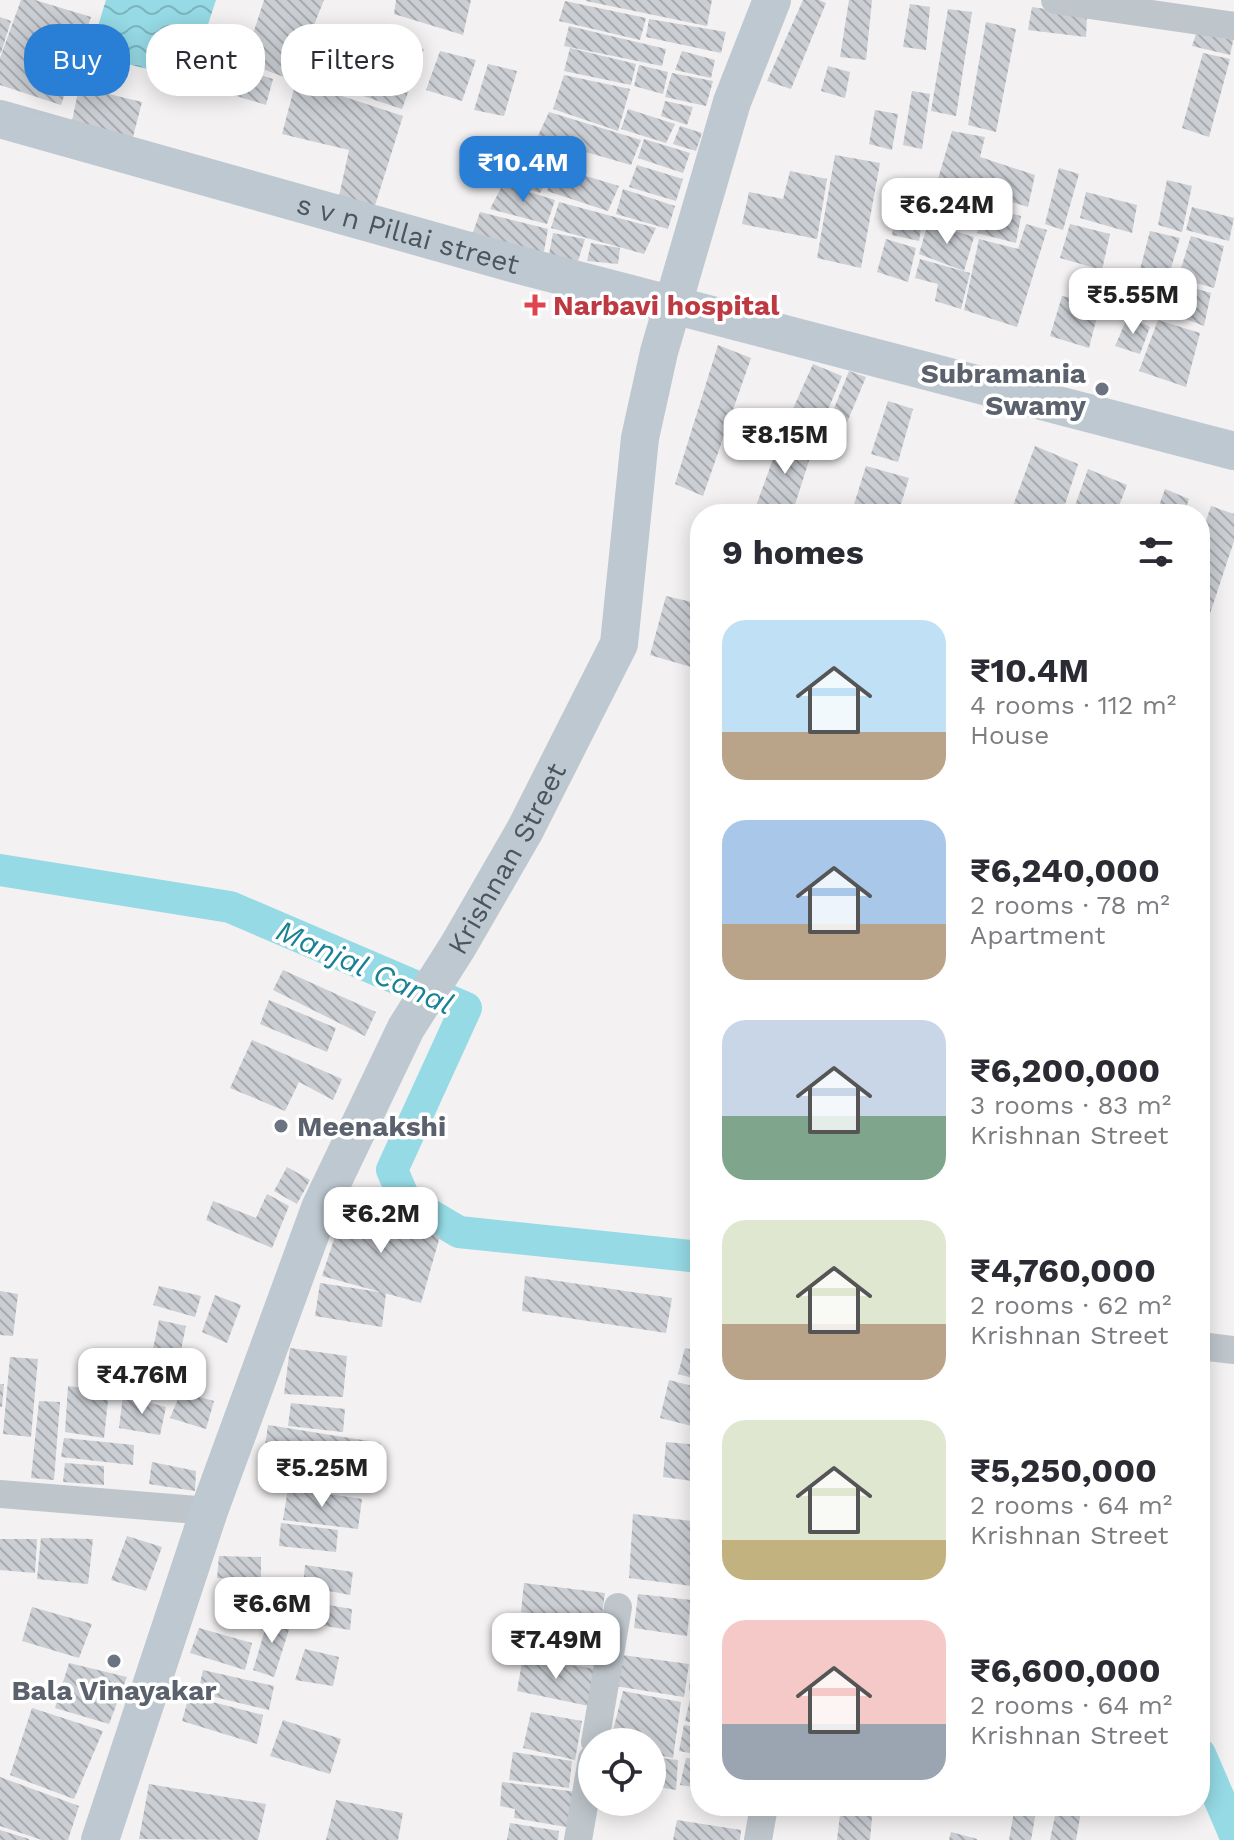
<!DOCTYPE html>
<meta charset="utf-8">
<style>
:root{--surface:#fff;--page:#f2f2f3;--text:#2b2b33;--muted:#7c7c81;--accent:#297fd5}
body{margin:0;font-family:"Work Sans",sans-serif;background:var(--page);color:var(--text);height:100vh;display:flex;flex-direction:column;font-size:30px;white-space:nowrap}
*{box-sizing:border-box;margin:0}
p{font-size:26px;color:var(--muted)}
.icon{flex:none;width:44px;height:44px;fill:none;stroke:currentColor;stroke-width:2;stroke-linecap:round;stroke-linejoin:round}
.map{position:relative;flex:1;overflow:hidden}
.panel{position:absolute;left:690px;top:504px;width:520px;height:1312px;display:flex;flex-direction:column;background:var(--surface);border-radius:32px;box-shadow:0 4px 20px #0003}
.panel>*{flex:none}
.hud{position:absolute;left:24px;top:24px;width:546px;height:72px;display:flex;gap:16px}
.tools{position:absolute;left:578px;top:1728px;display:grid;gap:16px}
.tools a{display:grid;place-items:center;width:88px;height:88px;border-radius:50%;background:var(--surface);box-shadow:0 4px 20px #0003;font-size:40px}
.price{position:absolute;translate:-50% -68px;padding:0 18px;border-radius:16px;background:#fff;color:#222;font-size:26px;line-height:52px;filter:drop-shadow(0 2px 4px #0008)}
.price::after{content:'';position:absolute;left:50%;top:48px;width:24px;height:18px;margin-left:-12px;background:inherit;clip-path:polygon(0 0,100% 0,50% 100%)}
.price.current{background:var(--accent);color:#fff}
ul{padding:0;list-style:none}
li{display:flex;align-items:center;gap:24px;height:200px;padding:0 32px}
li span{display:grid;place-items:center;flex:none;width:224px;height:160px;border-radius:24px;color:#555}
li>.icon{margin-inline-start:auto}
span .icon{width:96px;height:96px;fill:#fffc;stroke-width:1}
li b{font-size:34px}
h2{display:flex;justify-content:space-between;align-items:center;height:96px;padding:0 32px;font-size:34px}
.tag{padding:0 28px;border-radius:32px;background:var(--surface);box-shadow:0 4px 20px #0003;font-size:28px;line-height:72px}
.tag.current{background:var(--accent);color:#fff}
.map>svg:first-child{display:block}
</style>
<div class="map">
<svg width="1234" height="1840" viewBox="0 0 1234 1840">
<defs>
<pattern id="water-waves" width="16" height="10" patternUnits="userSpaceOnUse" patternTransform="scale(2)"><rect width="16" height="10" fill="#95dae5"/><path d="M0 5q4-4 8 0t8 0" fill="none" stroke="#7cb4bd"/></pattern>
<pattern id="building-back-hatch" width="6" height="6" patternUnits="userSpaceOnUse" patternTransform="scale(2)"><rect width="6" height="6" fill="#cbced3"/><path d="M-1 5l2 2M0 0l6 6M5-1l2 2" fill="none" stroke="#a7aaae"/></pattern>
</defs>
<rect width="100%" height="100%" fill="#f3f1f1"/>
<path fill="url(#water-waves)" d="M106 0H216L190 79 89 55Z"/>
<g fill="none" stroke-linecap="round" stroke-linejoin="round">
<path stroke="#95dae5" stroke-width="32" d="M0 870 230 907 466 1008 392 1170 405 1200 459 1232 700 1257
M1200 1754 1234 1833"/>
</g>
<path fill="url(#building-back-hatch)" d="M21 0H35L91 17 61 105 0 85V58Z
M264 0H324L292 80 244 62Z
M396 0H471L463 35 394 14Z
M586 0H712L707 26 586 1Z
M803 0H819L826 3 791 89 767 81Z
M849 0H872L866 60 840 57Z
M565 1 646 18 640 40 559 21Z
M910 4 930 7 926 50 903 47Z
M1032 7 1087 15 1086 37 1028 30Z
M948 9 972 12 956 116 931 111Z
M0 17 11 21 1 53H0Z
M649 19 726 32 721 53 646 37Z
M986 22 1016 29 996 132 968 125Z
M569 26 666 49 662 66 564 46Z
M355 28 424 49 402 109 336 87Z
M1198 28 1234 37 1230 55 1192 46Z
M570 48 636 64 631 85 564 71Z
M440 51 476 60 462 101 426 90Z
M682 51 715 60 711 78 675 70Z
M1203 53 1230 59 1209 137 1182 128Z
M213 60 273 79 266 105 204 86Z
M488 64 517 71 504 116 474 110Z
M639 65 668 72 663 94 634 86Z
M828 66 850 72 845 98 821 91Z
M672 73 713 81 706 106 665 97Z
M564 75 630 89 618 131 553 109Z
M296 81 403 116 373 212 338 201 349 150 282 134Z
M79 87 142 102 132 141 71 126Z
M912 91 930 94 922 149 903 145Z
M665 101 693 107 687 125 661 116Z
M628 109 675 124 666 143 621 129Z
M875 110 898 114 892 150 869 144Z
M549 112 641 140 631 165 537 138Z
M680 126 702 133 696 151 673 144Z
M952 131 985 137 980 157 1035 175 1028 207 938 179Z
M644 139 690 153 683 173 638 158Z
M531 140 565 149 540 193 510 182Z
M835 155 880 163 861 268 817 258Z
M637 165 683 179 676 201 629 187Z
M556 167 619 186 608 211 547 191Z
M1059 168 1079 174 1063 230 1045 224Z
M790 171 827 179 817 239 742 224 749 192 783 199Z
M1167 180 1192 186 1182 232 1158 225Z
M503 184 555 200 547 224 490 209Z
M623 189 675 206 668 229 616 214Z
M1086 192 1137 205 1132 233 1080 218Z
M559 202 656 228 644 254 551 228Z
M897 204 924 208 919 241 892 235Z
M986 207 1021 216 1016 243 977 233Z
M1192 207 1234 218 1229 241 1186 230Z
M480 212 548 229 543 257 471 238Z
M928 223 974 237 964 271 919 254Z
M1026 224 1047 230 1017 327 964 310 979 239 1018 249Z
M1070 224 1110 234 1102 270 1060 258Z
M1150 231 1180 238 1156 318 1130 308Z
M553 233 585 239 578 261 549 254Z
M1191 236 1224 246 1214 288 1178 278Z
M886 239 916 248 908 282 877 272Z
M591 243 620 248 618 264 587 261Z
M920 259 970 273 961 309 935 301 938 284 915 278Z
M1169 281 1211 293 1204 326 1162 310Z
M1062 296 1100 305 1089 348 1050 336Z
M1128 316 1150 327 1140 354 1115 346Z
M1158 320 1200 333 1186 387 1139 371Z
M718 345 751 358 703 496 675 484Z
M813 364 842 376 818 434 787 422Z
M849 371 866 377 838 444 823 436Z
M888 401 913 409 898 462 871 454Z
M782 434 814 445 792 514H774L756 506Z
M1035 446 1078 464 1062 514H1010Z
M866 466 909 478 898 514H851Z
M1088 469 1127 485 1116 514H1072Z
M1165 489 1189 499 1184 514H1156Z
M1211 506 1234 514V541L1201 641 1200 538Z
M666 596 700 604V632L691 667 650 655Z
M283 970 376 1012 365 1036 273 990Z
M269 1000 336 1028 327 1052 260 1024Z
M252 1040 342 1079 333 1100 299 1082 285 1111 230 1088Z
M287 1167 310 1180 297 1204 274 1191Z
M267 1194 289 1206 272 1248 206 1220 213 1201 256 1218Z
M345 1206 440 1236 421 1303 322 1276Z
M525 1276 672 1298 666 1333 522 1311Z
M320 1283 386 1293 382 1327 315 1316Z
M159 1286 201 1296 195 1317 153 1305Z
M0 1291 18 1294 13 1336 0 1335Z
M215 1295 241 1305 227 1343 202 1332Z
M159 1320 186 1326 175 1379 148 1373Z
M290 1348 347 1356 343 1397 284 1394Z
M685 1348 700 1352V1380L678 1374Z
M10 1357 38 1359 31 1437 3 1434Z
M669 1380 700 1388V1428L660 1418Z
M0 1384H4L2 1407H0Z
M68 1386 109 1391 104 1438 65 1432Z
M181 1392 214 1401 206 1429 170 1418Z
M123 1396 166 1407 160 1435 119 1428Z
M39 1401 60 1402 54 1480 31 1478Z
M291 1403 345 1409 343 1432 288 1426Z
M268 1425 381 1443 378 1472 264 1453Z
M64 1438 134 1445 133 1465 61 1457Z
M666 1442 700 1445V1482L663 1477Z
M152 1462 196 1471 195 1491 149 1484Z
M65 1463 104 1466V1485L63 1482Z
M288 1488 362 1499 358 1529 283 1520Z
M633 1514 700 1522V1587L629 1578Z
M281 1523 338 1530 336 1552 279 1546Z
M127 1536 162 1547 146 1591 111 1580Z
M41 1538 93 1539 88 1584 37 1579Z
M0 1539H37L35 1573 0 1570Z
M219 1556 261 1557V1579L217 1578Z
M305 1565 353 1572 350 1595 303 1586Z
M524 1583 605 1593 601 1623 521 1612Z
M217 1587 257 1590V1612L215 1610Z
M638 1594 691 1600 687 1636 634 1628Z
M310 1602 352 1609 350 1630 307 1623Z
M32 1607 92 1624 79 1658 22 1641Z
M270 1613 292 1620 274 1677 253 1670Z
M199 1628 252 1643 245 1670 190 1653Z
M305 1649 339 1657 333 1686 295 1680Z
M622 1655 689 1664 684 1697 615 1686Z
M523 1657 595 1669 589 1706 517 1691Z
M692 1659 700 1660V1692L689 1690Z
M69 1663 127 1677 109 1724 55 1708Z
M203 1670 274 1686 269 1710 198 1693Z
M623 1691 681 1702 673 1758 652 1754V1742H610Z
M691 1695 700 1696V1724L685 1721Z
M189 1696 263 1715 257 1744 182 1721Z
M32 1708 103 1731 74 1799 10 1775Z
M531 1712 582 1721 575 1760 523 1748Z
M283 1720 341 1739 330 1774 270 1756Z
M684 1725 700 1728V1755L679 1751Z
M513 1752 572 1761 569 1788 509 1780Z
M652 1757 678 1760 676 1790 652 1786Z
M686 1758 700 1760V1788L680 1785Z
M0 1777 79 1806 68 1840H42L0 1826Z
M502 1782 576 1792 572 1828 514 1818 515 1809 500 1806Z
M149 1784 266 1804 258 1840 139 1839Z
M336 1800 403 1813 398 1840H326Z
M841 1806H873L870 1840H837Z
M982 1806H1011L1009 1813 982 1808Z
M1015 1806H1037L1031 1840H1009Z
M1057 1806H1082L1076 1840H1050Z
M677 1820 741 1830 740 1840H673Z
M510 1823 559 1831 558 1840H507Z
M0 1830 29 1839V1840H0Z
M951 1832 977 1839V1840H949Z"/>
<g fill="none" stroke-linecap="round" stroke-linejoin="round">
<path stroke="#bec6cc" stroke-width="28" d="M1055 0 1234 26
M1200 1346 1234 1350
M0 1494 209 1511
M595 1742 618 1607
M578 1840 592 1759
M758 1840 764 1806"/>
<g stroke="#bec8d0" stroke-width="38">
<path id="s1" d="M0 119 508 262 1234 451"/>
<path id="s2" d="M100 1840 209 1511 320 1208 406 1028 458 946 525 830 619 644 640 438 659 352 732 102 772 0"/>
</g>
</g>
<path fill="#e0444e" stroke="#fff" stroke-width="3" d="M531 293h8v8h8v8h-8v8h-8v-8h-8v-8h8z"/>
<g fill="#6b7280" stroke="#fff" stroke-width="3">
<circle cx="1102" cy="389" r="8"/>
<circle cx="281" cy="1126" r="8"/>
<circle cx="114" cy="1661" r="8"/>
</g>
<g text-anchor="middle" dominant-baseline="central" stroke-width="7" stroke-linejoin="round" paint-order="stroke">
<g font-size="28" fill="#4a555d" stroke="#fff">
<text stroke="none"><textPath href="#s1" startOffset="424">s v n Pillai street</textPath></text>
<text stroke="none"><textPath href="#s2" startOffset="1066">Krishnan Street</textPath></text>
</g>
<g font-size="28" font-weight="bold" fill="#be3a42" stroke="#fff" text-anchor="start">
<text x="553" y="305">Narbavi hospital</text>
</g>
<g font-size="28" font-weight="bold" fill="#5b616d" stroke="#fff" text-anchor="end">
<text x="1086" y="373">Subramania<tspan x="1086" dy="32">Swamy</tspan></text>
<text x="297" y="1126" text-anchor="start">Meenakshi</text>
<text x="114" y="1690" text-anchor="middle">Bala Vinayakar</text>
</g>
<g font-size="30" font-style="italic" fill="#188193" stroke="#fff">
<text transform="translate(365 967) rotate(24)">Manjal Canal</text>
</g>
</g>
</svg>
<div class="tools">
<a><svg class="icon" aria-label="locate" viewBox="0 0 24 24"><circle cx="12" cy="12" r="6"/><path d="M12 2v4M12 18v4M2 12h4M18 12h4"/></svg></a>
</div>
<b class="price current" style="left:523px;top:204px">₹10.4M</b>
<b class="price" style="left:947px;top:246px">₹6.24M</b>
<b class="price" style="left:1133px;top:336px">₹5.55M</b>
<b class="price" style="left:785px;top:476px">₹8.15M</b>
<b class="price" style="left:381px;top:1255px">₹6.2M</b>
<b class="price" style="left:142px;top:1416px">₹4.76M</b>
<b class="price" style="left:322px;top:1509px">₹5.25M</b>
<b class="price" style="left:272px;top:1645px">₹6.6M</b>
<b class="price" style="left:556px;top:1681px">₹7.49M</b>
<div class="hud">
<a class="tag current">Buy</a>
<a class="tag">Rent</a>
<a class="tag">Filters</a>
</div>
<section class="panel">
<h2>9 homes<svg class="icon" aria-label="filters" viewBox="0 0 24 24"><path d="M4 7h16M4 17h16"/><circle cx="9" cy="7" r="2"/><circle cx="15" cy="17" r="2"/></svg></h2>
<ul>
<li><span style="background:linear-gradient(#bfe0f5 70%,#b9a48a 0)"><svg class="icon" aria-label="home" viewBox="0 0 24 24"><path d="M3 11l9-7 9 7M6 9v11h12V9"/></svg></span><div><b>₹10.4M</b><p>4 rooms · 112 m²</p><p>House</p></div></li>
<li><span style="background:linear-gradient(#a9c7e8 65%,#b9a48a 0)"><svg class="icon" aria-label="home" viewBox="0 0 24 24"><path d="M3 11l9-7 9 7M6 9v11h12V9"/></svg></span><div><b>₹6,240,000</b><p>2 rooms · 78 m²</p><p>Apartment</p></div></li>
<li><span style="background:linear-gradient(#c9d6e8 60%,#7fa58c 0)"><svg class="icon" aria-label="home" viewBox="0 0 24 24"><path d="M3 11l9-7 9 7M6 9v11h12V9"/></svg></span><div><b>₹6,200,000</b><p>3 rooms · 83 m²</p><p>Krishnan Street</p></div></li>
<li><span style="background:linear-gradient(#dfe7d0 65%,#b9a48a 0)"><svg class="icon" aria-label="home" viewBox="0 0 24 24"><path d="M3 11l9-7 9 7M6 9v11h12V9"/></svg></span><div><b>₹4,760,000</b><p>2 rooms · 62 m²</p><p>Krishnan Street</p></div></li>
<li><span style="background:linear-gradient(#dfe7d0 75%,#c2b280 0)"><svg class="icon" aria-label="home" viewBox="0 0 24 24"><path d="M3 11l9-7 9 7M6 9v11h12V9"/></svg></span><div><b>₹5,250,000</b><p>2 rooms · 64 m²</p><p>Krishnan Street</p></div></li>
<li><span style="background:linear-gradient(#f6c9c9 65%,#9aa5b1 0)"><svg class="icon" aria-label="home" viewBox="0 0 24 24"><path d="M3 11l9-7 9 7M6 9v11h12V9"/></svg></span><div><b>₹6,600,000</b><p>2 rooms · 64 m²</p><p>Krishnan Street</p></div></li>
</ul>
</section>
</div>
